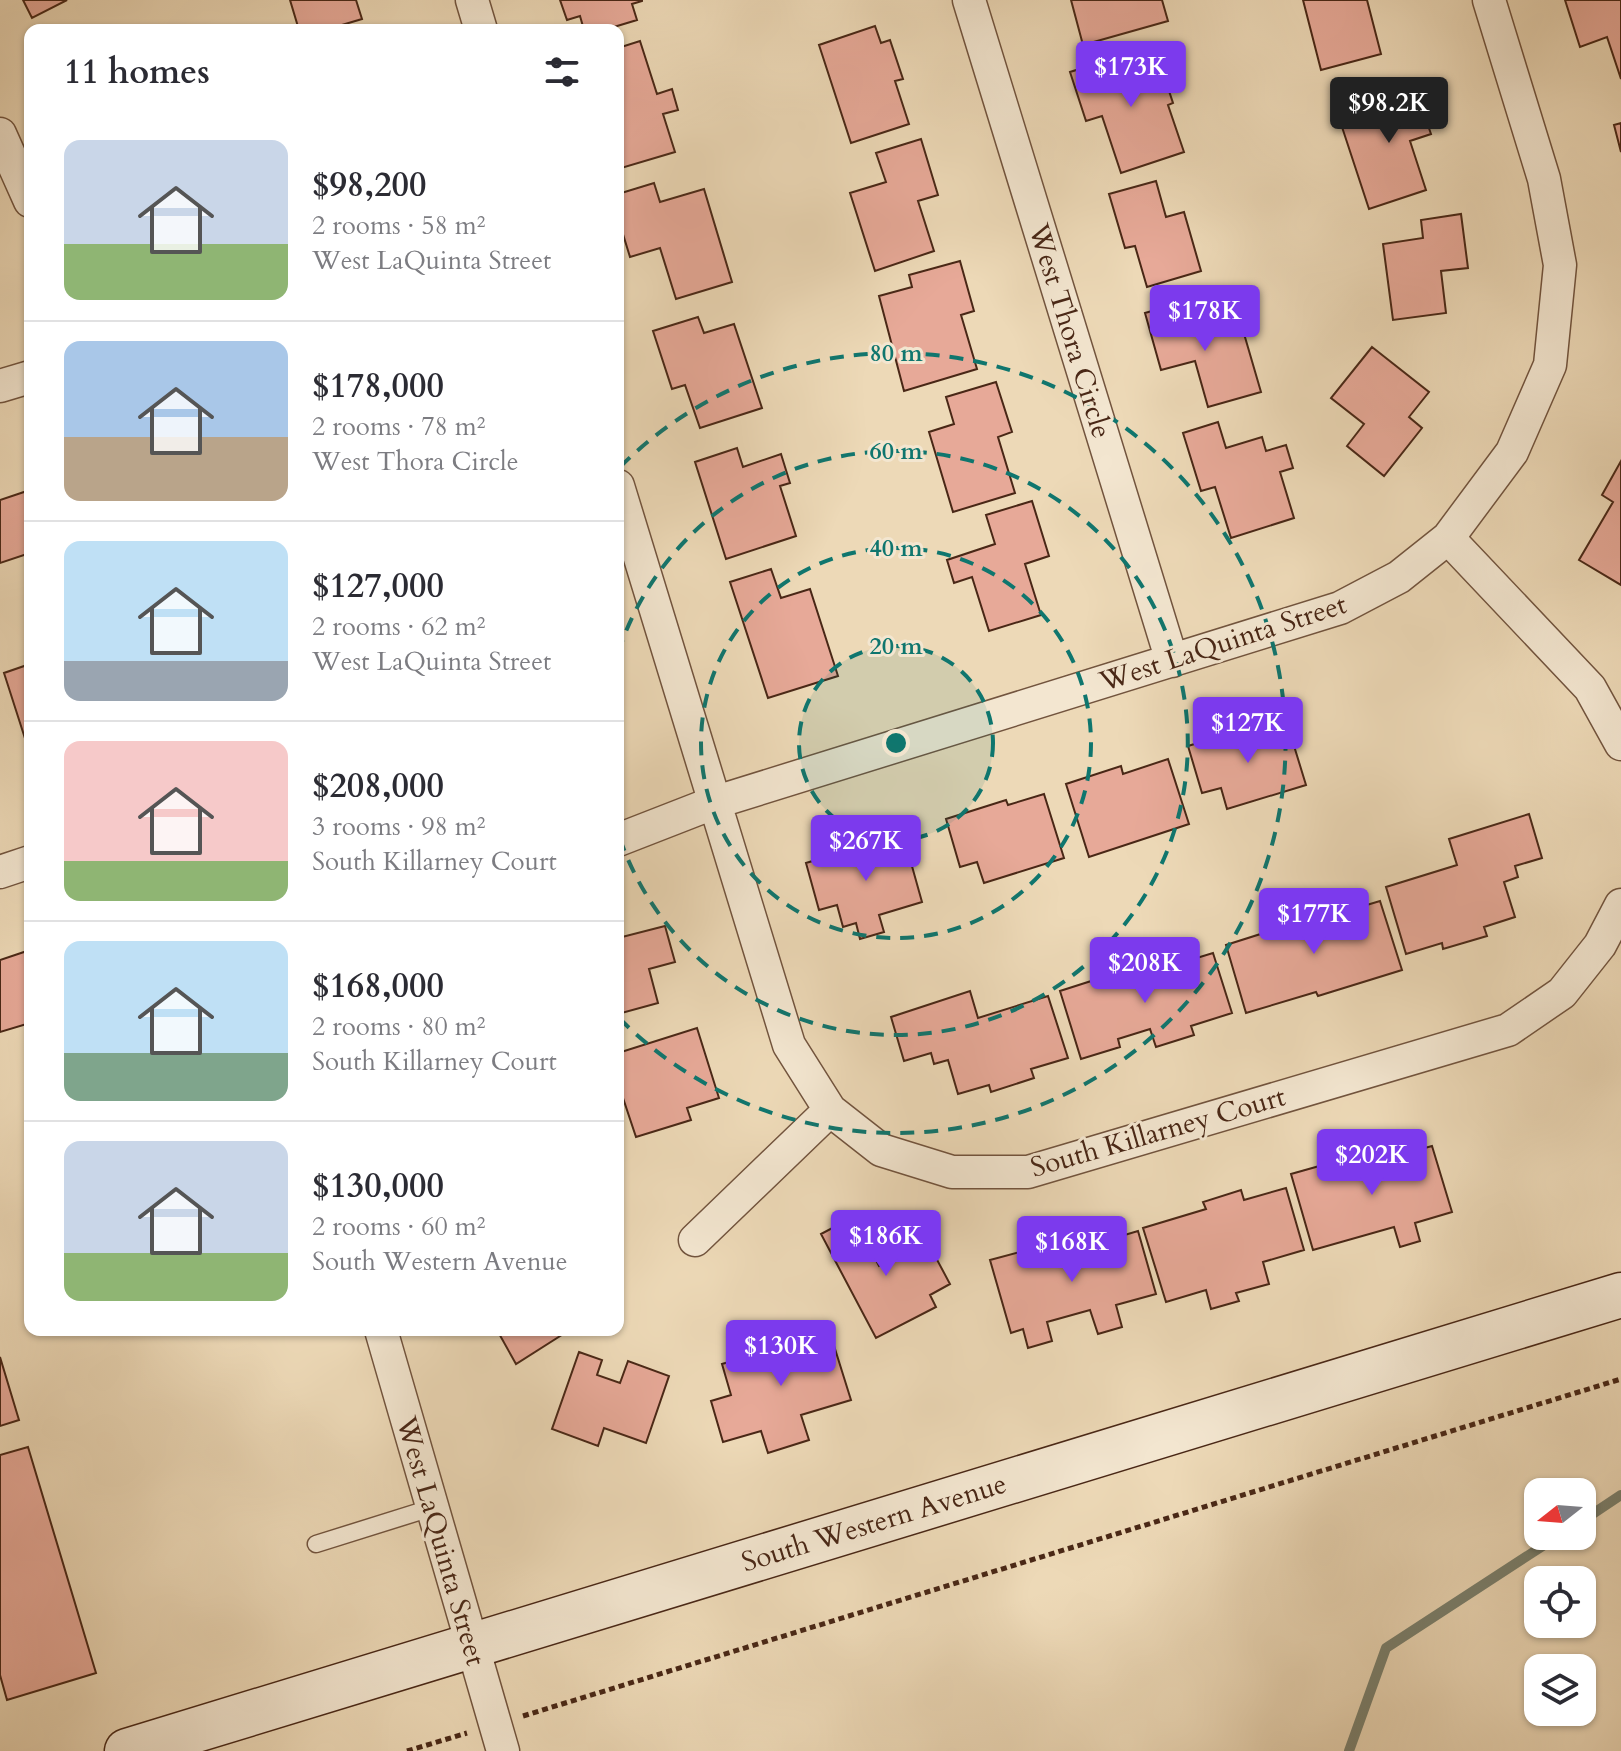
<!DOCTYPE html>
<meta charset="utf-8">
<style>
:root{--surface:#fff;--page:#f2f2f3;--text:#2b2b33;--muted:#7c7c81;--line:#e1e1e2;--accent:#7c3aed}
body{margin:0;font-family:Cardo,serif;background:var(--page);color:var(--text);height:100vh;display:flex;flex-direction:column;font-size:30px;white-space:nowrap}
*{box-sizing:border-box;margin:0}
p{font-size:26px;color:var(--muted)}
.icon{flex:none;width:44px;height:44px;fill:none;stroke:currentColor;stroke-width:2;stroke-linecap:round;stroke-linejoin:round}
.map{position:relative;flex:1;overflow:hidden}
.panel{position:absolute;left:24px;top:24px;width:600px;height:1312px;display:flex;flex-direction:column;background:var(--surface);border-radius:16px;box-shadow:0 2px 6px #0004}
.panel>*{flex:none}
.needle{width:52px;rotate:253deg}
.fabs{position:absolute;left:1524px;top:1478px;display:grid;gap:16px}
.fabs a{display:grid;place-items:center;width:72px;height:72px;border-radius:16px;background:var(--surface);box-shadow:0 2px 6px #0004;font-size:40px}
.price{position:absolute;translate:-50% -68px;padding:0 18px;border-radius:8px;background:var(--accent);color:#fff;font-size:26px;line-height:52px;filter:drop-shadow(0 2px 4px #0008)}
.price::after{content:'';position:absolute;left:50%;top:48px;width:24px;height:18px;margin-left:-12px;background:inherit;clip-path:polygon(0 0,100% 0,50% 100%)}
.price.active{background:#222;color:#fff}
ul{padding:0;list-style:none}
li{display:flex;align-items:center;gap:24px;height:200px;padding:0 40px}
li+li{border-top:2px solid var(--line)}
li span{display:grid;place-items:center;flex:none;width:224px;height:160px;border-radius:16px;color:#555}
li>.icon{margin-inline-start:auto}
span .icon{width:96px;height:96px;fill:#fffc;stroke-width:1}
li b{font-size:34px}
h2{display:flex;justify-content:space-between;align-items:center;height:96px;padding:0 40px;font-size:34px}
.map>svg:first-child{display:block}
</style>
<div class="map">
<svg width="1621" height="1751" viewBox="0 0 1621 1751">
<rect width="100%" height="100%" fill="#edd9b7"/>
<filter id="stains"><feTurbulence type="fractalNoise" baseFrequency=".0025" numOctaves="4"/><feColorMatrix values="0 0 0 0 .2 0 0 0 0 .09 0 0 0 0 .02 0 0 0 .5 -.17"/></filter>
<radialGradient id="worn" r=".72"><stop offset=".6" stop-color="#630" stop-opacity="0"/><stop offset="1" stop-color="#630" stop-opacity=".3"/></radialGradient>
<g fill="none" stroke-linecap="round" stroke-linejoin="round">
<path stroke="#7a806e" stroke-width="10" d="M1582 1521 1621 1495
M1349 1751 1386 1648 1558 1536"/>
</g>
<path fill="#e7a998" stroke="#492716" stroke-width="2" d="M23 0H67L32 18Z
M290 0H356L362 19 325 30H299Z
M560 0H642V1L632 4 637 20 604 30H584L580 16 567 20Z
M1071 0H1162L1168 21 1083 45Z
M1303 0H1367L1381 54 1321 70Z
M1565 0H1621V79L1607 37 1580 47Z
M875 26 881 43 890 40 903 79 895 81 909 124 851 143 819 45Z
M640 41 657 94 672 89 678 110 663 114 675 152 618 169V48Z
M1124 55 1128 65 1157 55 1173 103 1168 105 1184 152 1121 173 1102 116 1086 121 1070 72Z
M1412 79 1431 134 1410 141 1426 190 1369 209 1341 124 1377 112 1371 93Z
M1621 123V152L1614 125Z
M921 139 938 195 918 201 934 251 875 271 850 193 886 182 876 153Z
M1156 181 1166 217 1184 212 1201 271 1147 287 1135 246 1125 248 1109 194Z
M654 183 660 202 704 189 732 282 676 299 660 248 630 257 618 218V194Z
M1461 214 1468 268 1441 271 1446 313 1393 320 1383 244 1423 238 1421 220Z
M960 261 974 311 961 315 977 369 904 391 879 296 912 287 909 275Z
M1187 301 1197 332 1240 320 1261 392 1208 407 1195 361 1161 370 1145 313Z
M698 317 704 333 734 324 762 408 700 428 685 385 672 389 653 331Z
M1372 347 1429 392 1409 417 1422 428 1384 476 1347 446 1364 424 1331 398Z
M996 382 1012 432 998 437 1015 493 953 512 929 432 954 424 946 397Z
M1218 422 1226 448 1262 437 1266 451 1286 445 1293 468 1280 472 1294 518 1231 538 1215 487 1201 491 1183 433Z
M737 448 743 467 781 454 790 483 780 486 796 536 726 559 695 462Z
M1621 461V585L1579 560 1613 502 1602 495Z
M30 490V553L0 563V500Z
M1032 501 1049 556 1025 564 1041 615 989 631 972 577 954 583 947 560 995 544 986 515Z
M771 569 781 598 810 589 838 676 768 698 730 582Z
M30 664V754L4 673Z
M1287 723 1306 785 1227 809 1221 788 1202 793 1188 746 1244 729 1246 735Z
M1168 759 1189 824 1089 857 1066 784 1121 766 1123 774Z
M1044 794 1064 858 984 883 977 862 960 867 946 819 1006 800 1008 805Z
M1529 814 1542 858 1515 866 1518 877 1504 882 1515 917 1484 927 1487 936 1443 949 1442 943 1406 954 1386 887 1457 865 1449 839Z
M903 834 922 902 879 915 884 932 860 939 856 923 843 927 837 905 819 910 806 863Z
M1335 898 1340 913 1380 901 1402 970 1318 996 1316 992 1246 1013 1226 945 1314 917 1310 906Z
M665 926 675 962 649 969 658 1003 618 1014V938Z
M30 950V1023L0 1032V960Z
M1213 953 1232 1013 1191 1026 1194 1035 1156 1047 1150 1029 1118 1039 1120 1047 1081 1059 1060 991 1138 966 1141 975Z
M970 991 978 1018 1048 996 1068 1058 1031 1069 1034 1078 991 1092 989 1085 958 1094 948 1060 934 1064 931 1053 904 1061 891 1017Z
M697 1028 719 1098 687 1108 691 1120 636 1137 618 1083V1053Z
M1432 1146 1452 1212 1415 1223 1420 1241 1400 1247 1394 1227 1313 1250 1291 1174 1330 1163 1332 1170 1353 1164 1351 1157 1389 1147 1392 1157Z
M1286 1188 1304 1250 1263 1262 1269 1284 1236 1293 1239 1301 1211 1309 1206 1290 1166 1302 1143 1228 1206 1209 1203 1202 1241 1190 1244 1200Z
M853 1217 879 1266 927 1241 950 1284 930 1295 936 1307 876 1338 821 1234Z
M1138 1231 1156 1294 1116 1305 1122 1327 1098 1334 1090 1310 1047 1322 1052 1341 1028 1348 1023 1329 1011 1333 990 1260 1027 1250 1029 1256 1100 1236 1101 1242Z
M809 1324 813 1338 830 1333 851 1400 801 1415 809 1440 768 1453 761 1431 723 1442 711 1401 731 1395 722 1364 760 1353 756 1340Z
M497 1330H568V1331L516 1364Z
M579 1352 602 1360 597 1375 620 1383 628 1361 669 1376 646 1443 604 1428 598 1446 552 1429Z
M0 1357 19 1420 0 1426Z
M28 1447 96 1673 7 1700 0 1675V1455Z"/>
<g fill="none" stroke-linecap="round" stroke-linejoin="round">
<g stroke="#72543e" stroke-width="19">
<path id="lane" d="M316 1544 431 1508"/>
</g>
<g stroke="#72543e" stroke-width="35">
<path id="street" d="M472 0 481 30
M969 0 1172 661
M0 134 30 201
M0 386 30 377
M618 486 789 1045 830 1110 881 1150 952 1172H1028L1508 1030 1562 993 1600 945 1621 905
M1448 538 1590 688 1621 744
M618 840 713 803 1340 608 1399 577 1448 538 1512 452 1550 365 1560 265 1544 179 1489 0
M0 872 30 862
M695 1240 830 1110
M381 1330 503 1751"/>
</g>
<g stroke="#492716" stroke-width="47">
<path id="secondary" d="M127 1751 1621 1295"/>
</g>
<path stroke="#492716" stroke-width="5" stroke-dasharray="6 4" stroke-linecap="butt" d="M523 1716 1621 1379
M407 1751 467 1733"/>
<use href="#lane" stroke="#f3e6d0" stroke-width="16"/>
<use href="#street" stroke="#f3e6d0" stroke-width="32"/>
<use href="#secondary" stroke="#f3e6d0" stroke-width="44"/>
</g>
<circle cx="896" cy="743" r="97" fill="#0f766e" fill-opacity=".12"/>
<g fill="none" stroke="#0f766e" stroke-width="4" stroke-dasharray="14 10">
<circle cx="896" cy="743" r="97"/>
<circle cx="896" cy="743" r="195"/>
<path d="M618 653A292 292 0 1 1 618 833"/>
<path d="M620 467A390 390 0 1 1 620 1019"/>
</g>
<g text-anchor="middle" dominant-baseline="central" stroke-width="6" stroke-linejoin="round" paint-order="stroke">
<g font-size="28" fill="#492716" stroke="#f3e6d0">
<text transform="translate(1070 331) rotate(73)">West Thora Circle</text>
<text transform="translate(1223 643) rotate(-18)">West LaQuinta Street</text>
<text transform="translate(1158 1132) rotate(-16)">South Killarney Court</text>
<text transform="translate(874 1523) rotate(-17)">South Western Avenue</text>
<text transform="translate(441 1541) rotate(74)">West LaQuinta Street</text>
</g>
</g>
<circle cx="896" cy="743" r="12" fill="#0f766e" stroke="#f3e6d0" stroke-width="4"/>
<g font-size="24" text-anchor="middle" font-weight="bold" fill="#0f766e" stroke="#f3e6d0" stroke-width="6" stroke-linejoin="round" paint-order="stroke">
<text x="896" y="361">80 m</text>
<text x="896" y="459">60 m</text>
<text x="896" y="556">40 m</text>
<text x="896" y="654">20 m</text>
</g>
<rect width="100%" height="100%" filter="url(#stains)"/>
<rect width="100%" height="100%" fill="url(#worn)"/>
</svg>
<div class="fabs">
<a><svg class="needle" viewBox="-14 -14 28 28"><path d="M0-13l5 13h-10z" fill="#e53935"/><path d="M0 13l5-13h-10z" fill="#7c7c81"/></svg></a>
<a><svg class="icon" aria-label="locate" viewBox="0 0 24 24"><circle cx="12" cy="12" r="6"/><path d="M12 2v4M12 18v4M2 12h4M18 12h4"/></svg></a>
<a><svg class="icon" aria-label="layers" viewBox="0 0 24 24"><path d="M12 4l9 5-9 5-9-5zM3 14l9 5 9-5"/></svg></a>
</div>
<b class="price" style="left:1131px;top:109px">$173K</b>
<b class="price active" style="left:1389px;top:145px">$98.2K</b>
<b class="price" style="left:1205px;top:353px">$178K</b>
<b class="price" style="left:1248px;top:765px">$127K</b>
<b class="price" style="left:866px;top:883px">$267K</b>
<b class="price" style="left:1314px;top:956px">$177K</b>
<b class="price" style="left:1145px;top:1005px">$208K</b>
<b class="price" style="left:1372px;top:1197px">$202K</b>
<b class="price" style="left:886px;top:1278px">$186K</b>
<b class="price" style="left:1072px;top:1284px">$168K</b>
<b class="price" style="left:781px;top:1388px">$130K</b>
<section class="panel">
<h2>11 homes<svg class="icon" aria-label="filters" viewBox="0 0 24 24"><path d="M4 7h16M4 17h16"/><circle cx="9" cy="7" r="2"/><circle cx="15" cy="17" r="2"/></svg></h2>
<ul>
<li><span style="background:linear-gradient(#c9d6e8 65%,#8fb573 0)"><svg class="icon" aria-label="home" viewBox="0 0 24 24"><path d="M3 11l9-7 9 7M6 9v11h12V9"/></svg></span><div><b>$98,200</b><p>2 rooms · 58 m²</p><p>West LaQuinta Street</p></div></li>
<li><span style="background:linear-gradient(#a9c7e8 60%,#b9a48a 0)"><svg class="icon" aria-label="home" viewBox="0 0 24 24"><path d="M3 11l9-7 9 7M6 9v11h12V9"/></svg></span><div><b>$178,000</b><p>2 rooms · 78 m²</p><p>West Thora Circle</p></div></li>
<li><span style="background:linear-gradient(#bfe0f5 75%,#9aa5b1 0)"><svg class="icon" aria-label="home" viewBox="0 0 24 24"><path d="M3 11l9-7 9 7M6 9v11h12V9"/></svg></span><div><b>$127,000</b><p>2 rooms · 62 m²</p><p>West LaQuinta Street</p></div></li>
<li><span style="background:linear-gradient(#f6c9c9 75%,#8fb573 0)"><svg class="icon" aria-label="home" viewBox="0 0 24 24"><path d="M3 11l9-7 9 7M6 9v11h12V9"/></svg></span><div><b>$208,000</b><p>3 rooms · 98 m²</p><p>South Killarney Court</p></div></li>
<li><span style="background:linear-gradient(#bfe0f5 70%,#7fa58c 0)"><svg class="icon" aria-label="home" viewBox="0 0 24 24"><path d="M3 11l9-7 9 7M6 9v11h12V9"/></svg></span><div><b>$168,000</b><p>2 rooms · 80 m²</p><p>South Killarney Court</p></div></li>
<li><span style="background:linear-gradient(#c9d6e8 70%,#8fb573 0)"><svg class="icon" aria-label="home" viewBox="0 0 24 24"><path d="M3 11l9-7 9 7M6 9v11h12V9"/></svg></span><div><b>$130,000</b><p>2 rooms · 60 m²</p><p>South Western Avenue</p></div></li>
</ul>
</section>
</div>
